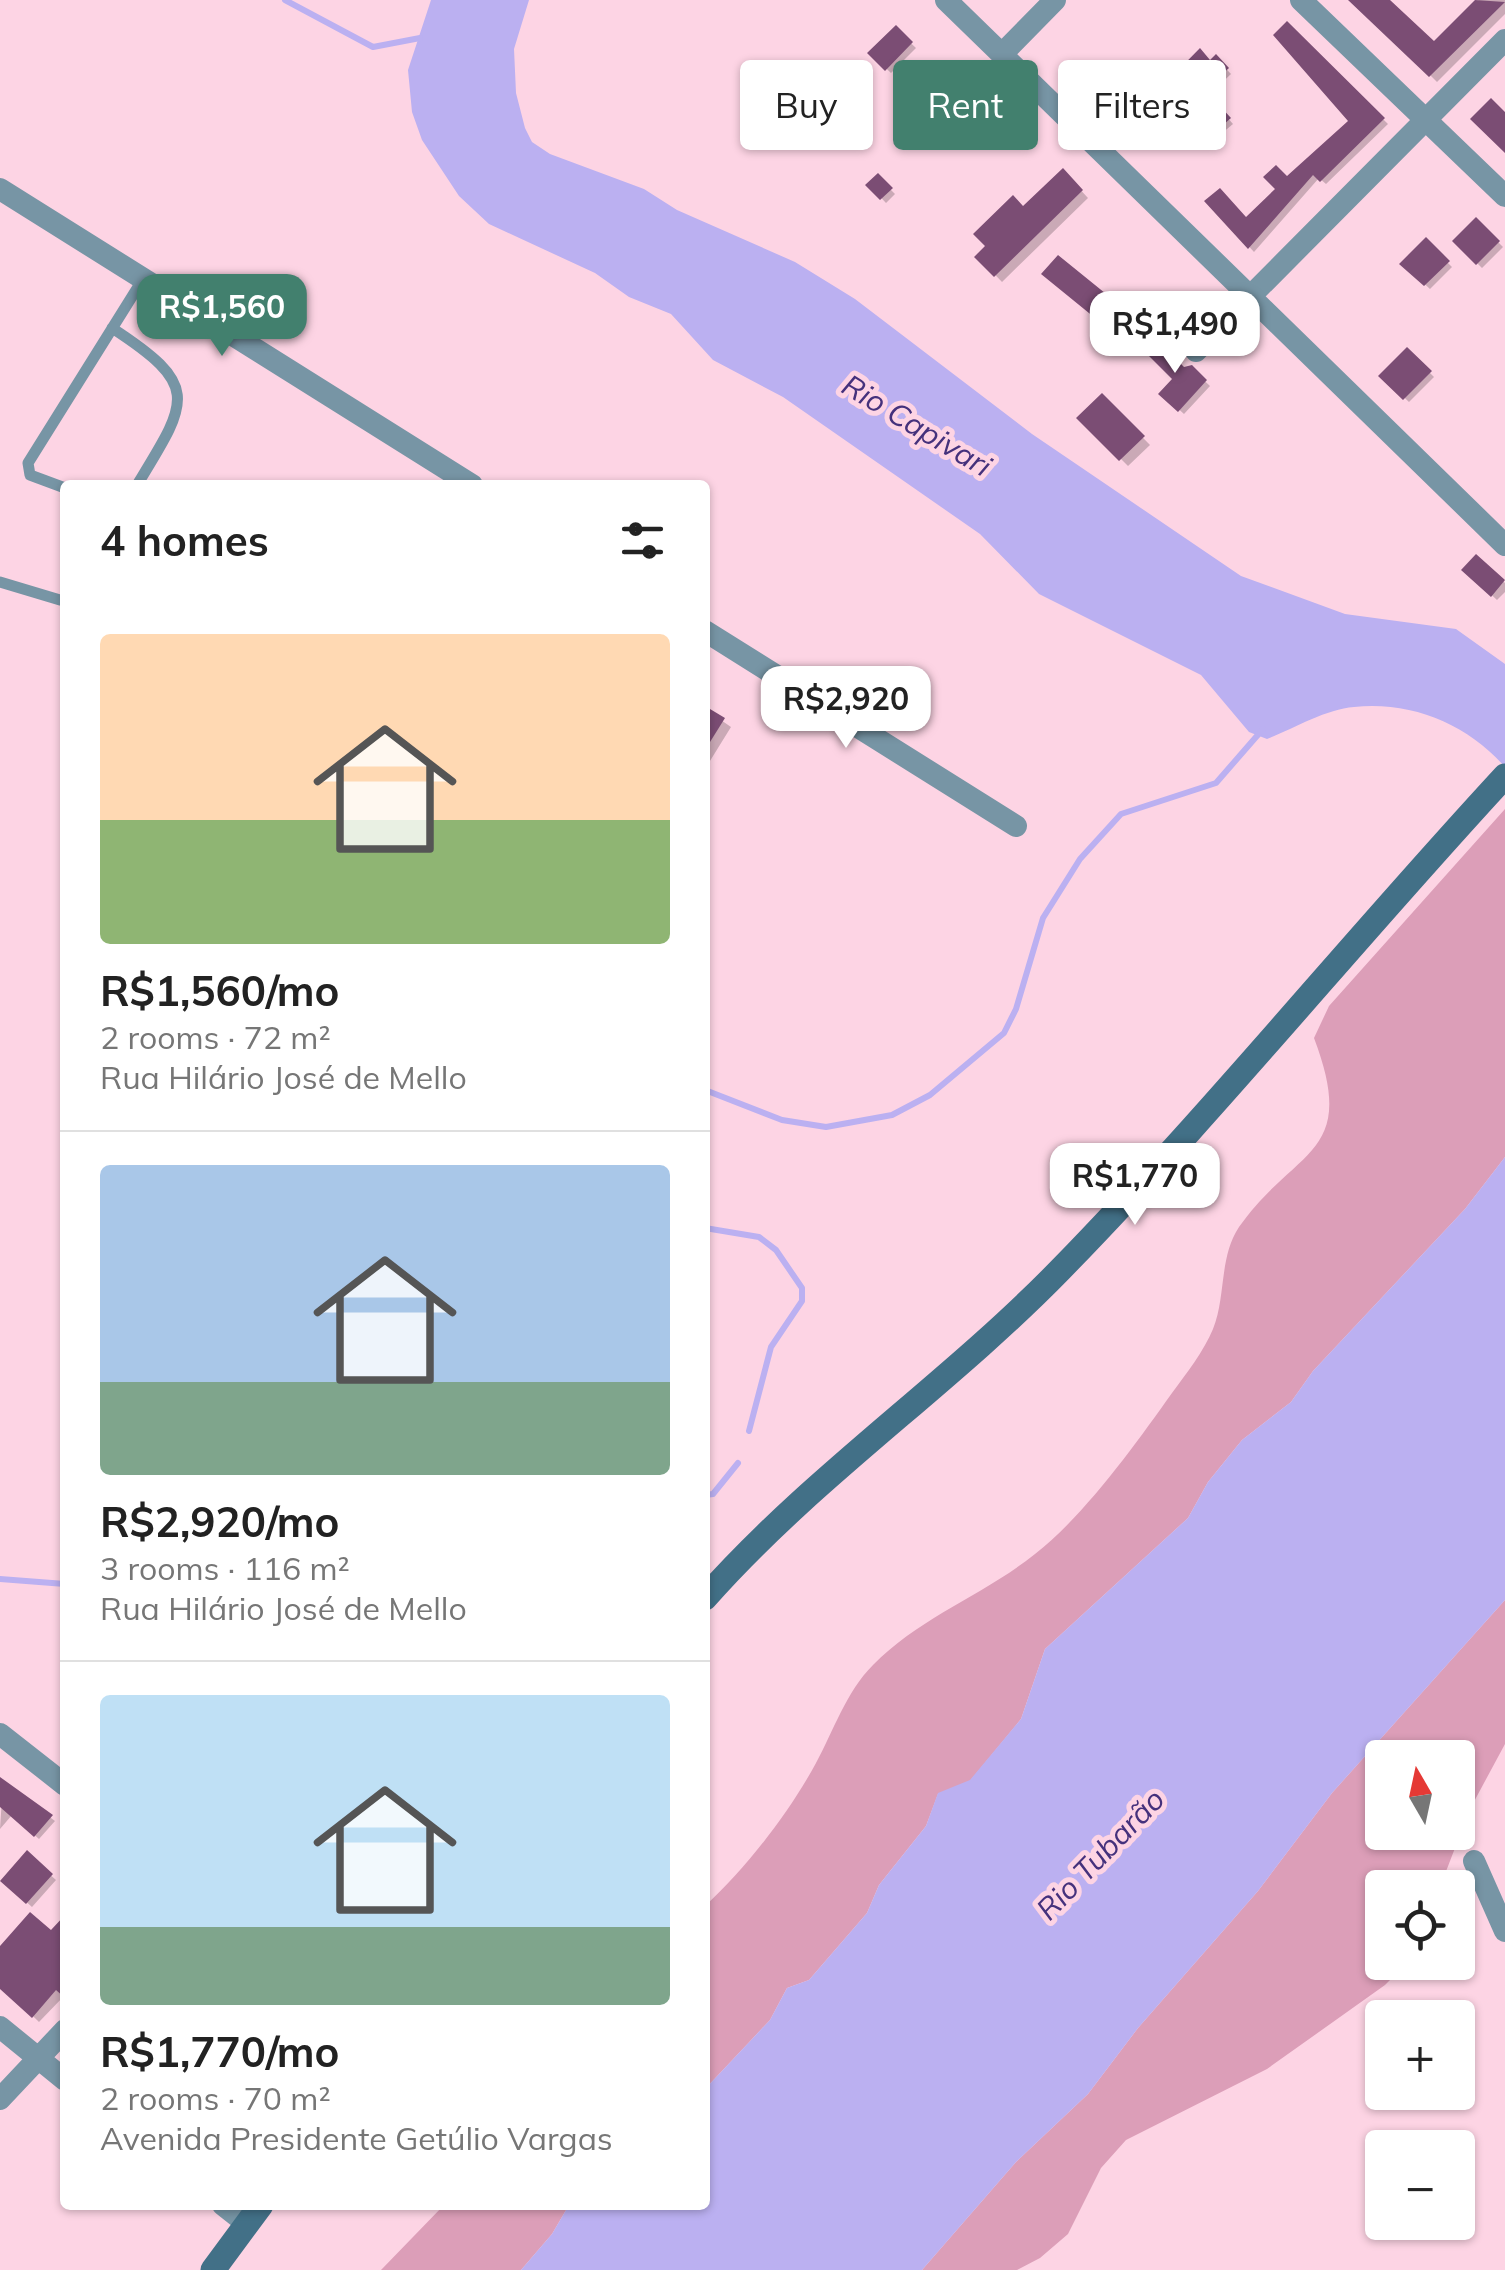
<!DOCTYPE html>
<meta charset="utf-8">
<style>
:root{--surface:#fff;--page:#f6f6f6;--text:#222;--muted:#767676;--line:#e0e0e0;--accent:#42806e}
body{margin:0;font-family:Mulish,sans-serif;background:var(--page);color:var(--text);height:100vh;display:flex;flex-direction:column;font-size:38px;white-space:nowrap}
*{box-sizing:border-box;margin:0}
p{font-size:32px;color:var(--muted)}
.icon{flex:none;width:55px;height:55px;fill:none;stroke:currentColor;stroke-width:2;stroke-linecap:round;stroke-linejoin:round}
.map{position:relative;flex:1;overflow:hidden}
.drawer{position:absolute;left:60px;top:480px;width:650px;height:1730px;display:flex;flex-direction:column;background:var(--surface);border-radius:10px;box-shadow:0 2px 8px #0004}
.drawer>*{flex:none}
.guide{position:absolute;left:740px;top:60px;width:615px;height:90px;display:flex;gap:20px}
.needle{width:65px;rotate:351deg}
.tools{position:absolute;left:1365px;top:1740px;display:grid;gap:20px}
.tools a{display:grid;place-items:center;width:110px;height:110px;border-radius:10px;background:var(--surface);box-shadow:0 2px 8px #0004;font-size:50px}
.price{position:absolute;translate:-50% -85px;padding:0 22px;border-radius:20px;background:#fff;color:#222;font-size:32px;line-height:65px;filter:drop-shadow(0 2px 5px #0008)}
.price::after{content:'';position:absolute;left:50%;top:60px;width:30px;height:22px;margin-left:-15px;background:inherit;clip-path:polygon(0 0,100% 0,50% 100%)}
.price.current{background:var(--accent);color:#fff}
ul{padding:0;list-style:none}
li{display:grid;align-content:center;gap:20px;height:530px;padding:0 40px}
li+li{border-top:2px solid var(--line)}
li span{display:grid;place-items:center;height:310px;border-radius:10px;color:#555}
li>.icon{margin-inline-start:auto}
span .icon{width:180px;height:180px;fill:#fffc;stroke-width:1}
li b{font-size:42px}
h2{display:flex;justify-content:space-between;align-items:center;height:120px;padding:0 40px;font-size:42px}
.tag{padding:0 35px;border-radius:10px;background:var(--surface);box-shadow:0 2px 8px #0004;font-size:35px;line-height:90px}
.tag.current{background:var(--accent);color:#fff}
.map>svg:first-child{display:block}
</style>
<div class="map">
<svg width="1505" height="2270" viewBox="0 0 1505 2270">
<rect width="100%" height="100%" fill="#fdd4e4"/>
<path fill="#dc9eb8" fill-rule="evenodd" d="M1505 809V1157L1465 1209 1313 1371 1291 1402 1242 1440 1208 1482 1188 1518 1045 1649 1021 1719 970 1781 938 1794 926 1826 879 1885 867 1913 809 1980 787 1988 770 2020 705 2089V1906C747 1867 789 1813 816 1763 834 1730 846 1692 873 1665 920 1617 984 1595 1035 1554 1085 1515 1135 1445 1172 1393 1186 1374 1204 1351 1213 1329 1226 1297 1219 1257 1239 1227 1296 1146 1359 1157 1314 1038L1329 1006Z
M1505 1600V1744L1470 1809 1440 1887 1382 1888V1962L1407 1963 1385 1985 1267 2069 1126 2140 1101 2168 1068 2234 1040 2258 1017 2270H922L1016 2162 1088 2094 1138 2028 1258 1891 1332 1793ZM1382 1758H1458V1832H1382Z
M444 2205H569L552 2234 521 2270H381Z"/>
<path fill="#bbb0f1" d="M431 0H529L514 49 516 93 525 128 532 142 550 154 644 189 677 210 795 262 855 299 1032 434 1241 576 1345 614 1456 629 1505 664V767C1467 724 1412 701 1354 707 1326 709 1293 729 1267 739L1249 732 1201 675 1039 594 980 534 783 397 713 360 671 314 629 297 595 273 489 224 459 196 422 140 412 112 408 70Z
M1505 1157V1600L1332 1793 1258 1891 1138 2028 1088 2094 1016 2162 922 2270H521L552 2234 569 2205H705V2089L770 2020 787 1988 809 1980 867 1913 879 1885 926 1826 938 1793 970 1780 1021 1719 1045 1649 1188 1518 1208 1482 1242 1440 1291 1402 1313 1371 1465 1209Z"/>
<path fill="#0003" d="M1355 0H1387L1435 44 1479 0H1505V14L1437 82Z
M1287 25 1388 124 1326 184 1319 178 1254 252 1208 202 1246 220 1351 121Z
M896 29 916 48 891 73 870 53Z
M1216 58 1231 74 1208 96 1233 124 1221 134 1196 107 1174 128 1150 103Z
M1007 95 1025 113 1006 132 988 113Z
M1063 171 1088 198 1002 282 978 257Z
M878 177 895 194 886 203 869 185Z
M1476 220 1503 247 1482 268 1455 241Z
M1426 241 1452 267 1430 289 1403 264Z
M1059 258 1119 309 1106 325 1048 278Z
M1407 350 1434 377 1409 402 1382 376Z
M1191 368 1210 386 1184 414 1162 394 1183 370Z
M1102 396 1150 445 1128 466 1080 418Z
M1476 557 1505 583V592L1497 600 1465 570Z
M705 709 731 727 705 769Z
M3 1782 55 1821 39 1839 12 1815 0 1829Z
M27 1854 56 1880 32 1907 3 1881Z
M65 1918V1995L39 2022 0 1984V1949L51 1934Z"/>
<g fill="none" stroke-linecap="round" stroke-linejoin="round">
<path stroke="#bbb0f1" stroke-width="6" d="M285 0 373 47 420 38
M705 1090 782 1120 826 1127 892 1115 930 1095 1004 1033 1016 1009 1043 918 1080 859 1121 814 1216 783 1263 729
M705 1228 759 1237 776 1250 802 1288V1301L771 1347 749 1431
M705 1495 713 1494 738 1463
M0 1579 65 1584"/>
</g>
<path fill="#7b4d74" d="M1348 0H1390L1434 41 1475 0 1505 2 1429 77Z
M1287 21 1385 118 1320 182 1313 175 1248 249 1204 201 1220 188 1246 217 1275 189 1263 177 1276 165 1287 176 1348 121 1273 35Z
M896 25 913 42 885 71 867 53Z
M1200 48 1210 60 1216 54 1229 68 1205 90 1231 118 1215 132 1190 104 1168 126 1146 103Z
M1007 92 1022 107 1000 129 985 113Z
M1491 98 1505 112V153L1470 119Z
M1063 168 1083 190 994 277 974 257 985 246 973 234 1013 195 1023 206Z
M878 173 893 188 880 200 865 185Z
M1476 217 1500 241 1476 265 1452 241Z
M1426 237 1450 261 1424 286 1399 264Z
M1058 255 1116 302 1100 322 1041 274Z
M1155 338 1184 367 1192 365 1207 380 1178 412 1158 394 1172 379 1143 350Z
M1407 347 1432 371 1403 400 1378 376Z
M1102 393 1145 436 1119 461 1076 418Z
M1476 554 1505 580 1491 597 1461 570Z
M705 706 725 718 705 750Z
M0 1777 53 1815 34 1837 0 1807Z
M27 1850 53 1874 26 1904 0 1881Z
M30 1912 51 1930 65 1915V1998L56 1990 32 2018 0 1989V1946Z"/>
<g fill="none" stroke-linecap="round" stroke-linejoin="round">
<path stroke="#7795a5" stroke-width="11" d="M112 328C201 386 189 400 137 485
M65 488 30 475 28 463 143 279
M0 582 60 600"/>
<path stroke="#7795a5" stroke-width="22" d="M946 0 1505 545
M1301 0 1505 196
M1002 54 1055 0
M0 189 472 485
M1196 351 1505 40
M705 631 1016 826
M0 1734 65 1785
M1474 1861 1505 1931
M0 2027 65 2080
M0 2099 65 2030
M223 2205 247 2224"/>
<path stroke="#427087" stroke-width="25" d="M705 1598C812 1477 947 1386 1060 1270 1214 1112 1355 938 1505 776
M213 2270 261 2205"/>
</g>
<g text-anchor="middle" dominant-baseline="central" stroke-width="10" stroke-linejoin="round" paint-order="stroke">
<g font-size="30" font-style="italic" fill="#45317c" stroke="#fdd4e4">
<text transform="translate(917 425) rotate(31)">Rio Capivari</text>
<text transform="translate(1100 1854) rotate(-46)">Rio Tubarão</text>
</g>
</g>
</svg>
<div class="tools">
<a><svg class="needle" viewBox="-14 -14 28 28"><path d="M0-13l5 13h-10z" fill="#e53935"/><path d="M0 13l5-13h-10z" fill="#767676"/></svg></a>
<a><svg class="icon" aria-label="locate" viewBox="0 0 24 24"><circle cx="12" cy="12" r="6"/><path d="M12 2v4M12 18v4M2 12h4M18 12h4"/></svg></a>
<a>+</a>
<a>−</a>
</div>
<b class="price current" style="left:222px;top:359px">R$1,560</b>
<b class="price" style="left:1175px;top:376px">R$1,490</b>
<b class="price" style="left:846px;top:751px">R$2,920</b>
<b class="price" style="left:1135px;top:1228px">R$1,770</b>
<div class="guide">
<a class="tag">Buy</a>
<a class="tag current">Rent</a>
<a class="tag">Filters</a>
</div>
<section class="drawer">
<h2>4 homes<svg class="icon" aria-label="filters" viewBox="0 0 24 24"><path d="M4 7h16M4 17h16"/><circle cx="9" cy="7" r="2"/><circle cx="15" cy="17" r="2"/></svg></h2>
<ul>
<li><span style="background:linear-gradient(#ffd9b3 60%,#8fb573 0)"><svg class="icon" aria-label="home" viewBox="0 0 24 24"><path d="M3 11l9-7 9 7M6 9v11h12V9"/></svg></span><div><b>R$1,560/mo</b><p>2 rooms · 72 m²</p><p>Rua Hilário José de Mello</p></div></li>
<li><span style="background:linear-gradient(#a9c7e8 70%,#7fa58c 0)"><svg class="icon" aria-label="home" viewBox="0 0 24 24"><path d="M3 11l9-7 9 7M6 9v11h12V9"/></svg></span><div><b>R$2,920/mo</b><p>3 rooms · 116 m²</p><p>Rua Hilário José de Mello</p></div></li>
<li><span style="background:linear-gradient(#bfe0f5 75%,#7fa58c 0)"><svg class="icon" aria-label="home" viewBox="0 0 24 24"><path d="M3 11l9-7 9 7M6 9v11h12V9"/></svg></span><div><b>R$1,770/mo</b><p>2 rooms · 70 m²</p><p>Avenida Presidente Getúlio Vargas</p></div></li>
</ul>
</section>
</div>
